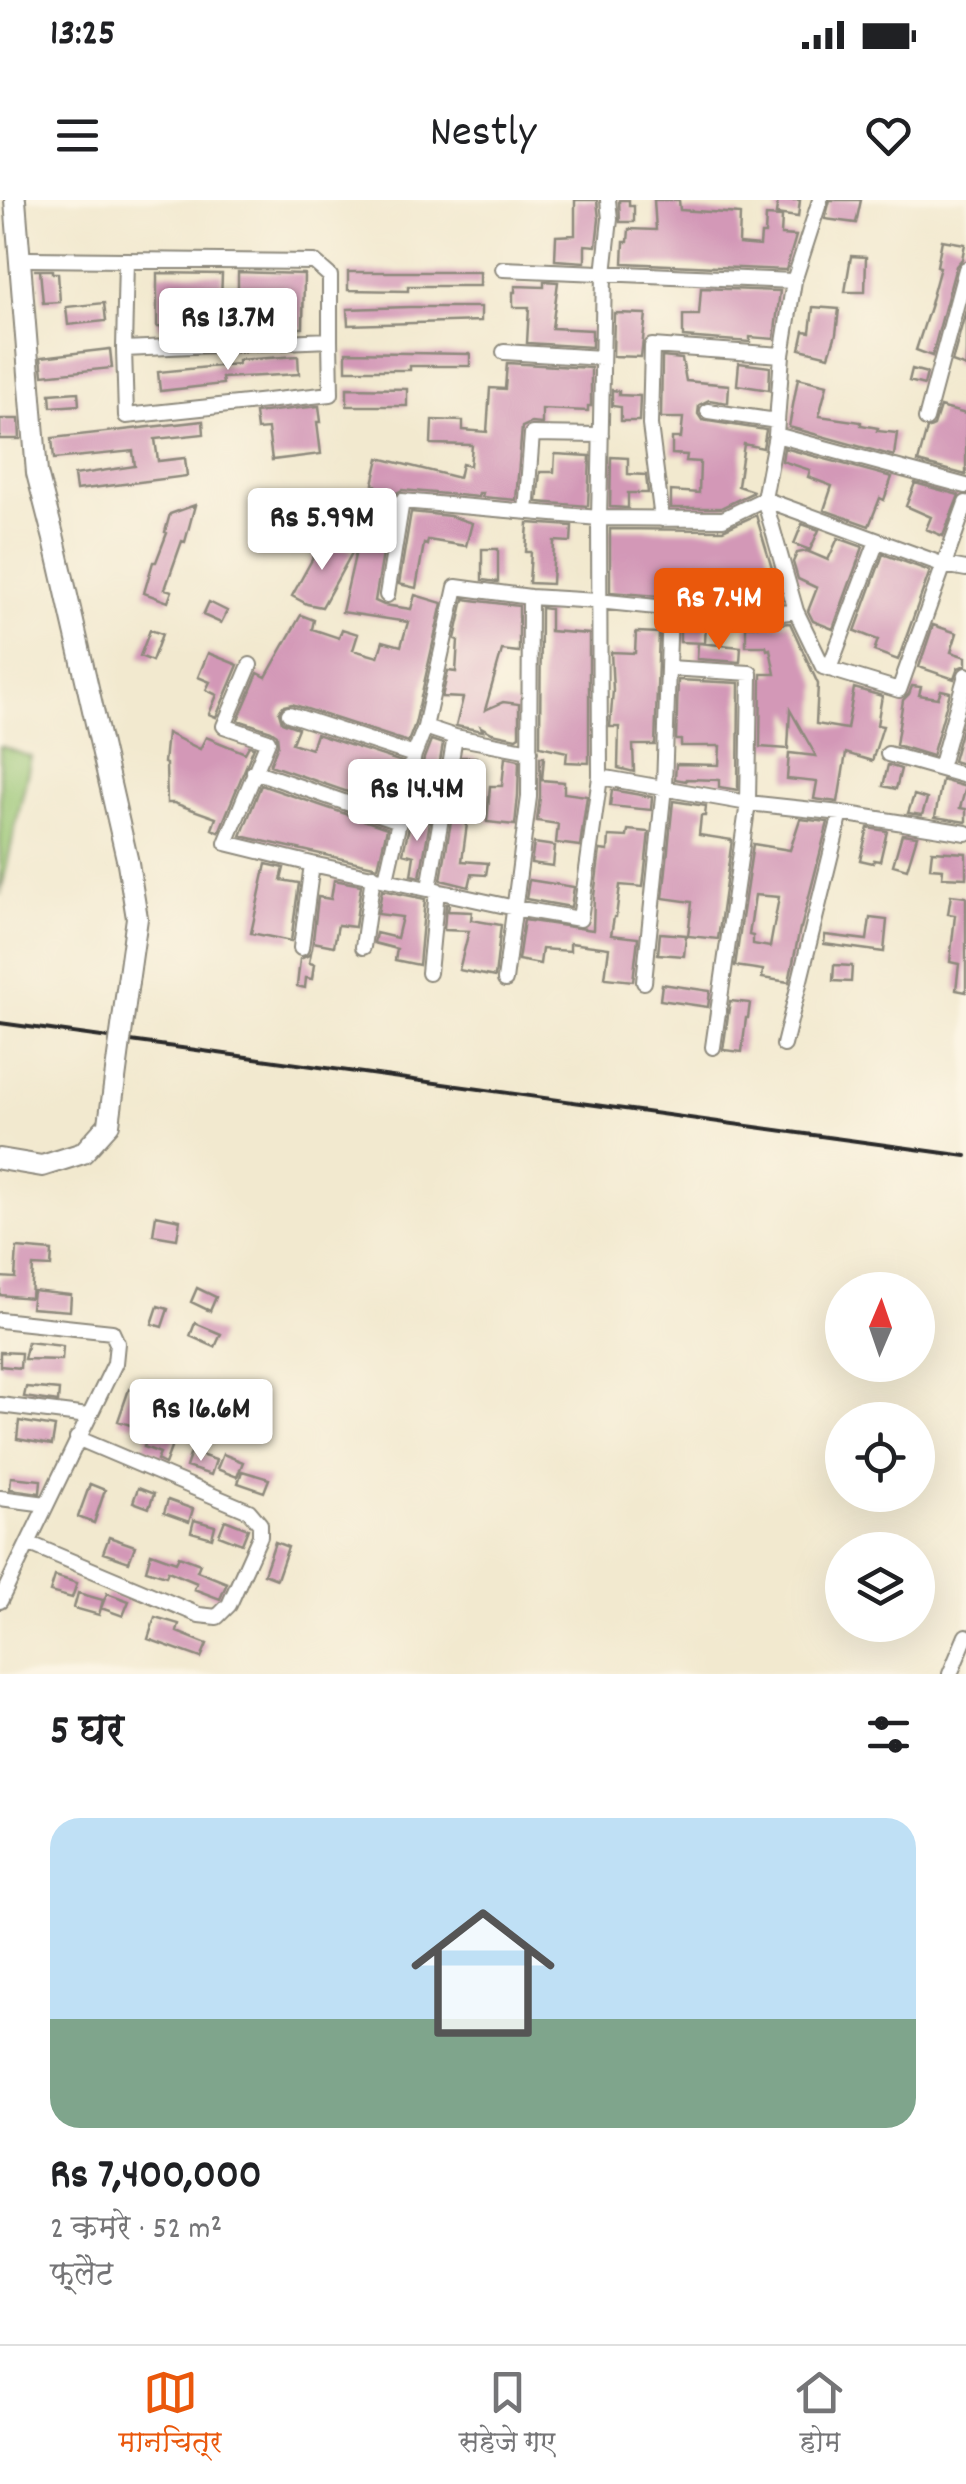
<!DOCTYPE html>
<html lang="hi">
<meta charset="utf-8">
<style>
:root{--surface:#fff;--page:#f2f2f2;--text:#202124;--muted:#757577;--line:#e0e0e0;--accent:#ea580c}
body{margin:0;font-family:Dekko,"Playpen Sans Deva",sans-serif;background:var(--page);color:var(--text);height:100vh;display:flex;flex-direction:column;font-size:38px;white-space:nowrap}
*{box-sizing:border-box;margin:0}
p{font-size:32px;color:var(--muted)}
.icon{flex:none;width:55px;height:55px;fill:none;stroke:currentColor;stroke-width:2;stroke-linecap:round;stroke-linejoin:round}
.map{position:relative;height:1474px;overflow:hidden}
.sheet{display:flex;flex-direction:column;background:var(--surface);flex:1}
.sheet>*{flex:none}
.needle{width:65px;rotate:2deg}
.controls{position:absolute;left:825px;top:1072px;display:grid;gap:20px}
.controls a{display:grid;place-items:center;width:110px;height:110px;border-radius:50%;background:var(--surface);box-shadow:0 10px 40px #0002;font-size:50px}
.price{position:absolute;translate:-50% -85px;padding:0 22px;border-radius:10px;background:#fff;color:#222;font-size:32px;line-height:65px;filter:drop-shadow(0 2px 5px #0008)}
.price::after{content:'';position:absolute;left:50%;top:60px;width:30px;height:22px;margin-left:-15px;background:inherit;clip-path:polygon(0 0,100% 0,50% 100%)}
.price.active{background:var(--accent);color:#fff}
ul{padding:0;list-style:none}
li{display:grid;align-content:center;gap:20px;height:530px;padding:0 50px}
li+li{border-top:2px solid var(--line)}
li span{display:grid;place-items:center;height:310px;border-radius:30px;color:#555}
li>.icon{margin-inline-start:auto}
span .icon{width:180px;height:180px;fill:#fffc;stroke-width:1}
li b{font-size:42px}
h2{display:flex;justify-content:space-between;align-items:center;height:120px;padding:0 50px;font-size:42px}
.status{display:flex;justify-content:space-between;align-items:center;height:70px;padding:0 50px;background:var(--surface);direction:ltr}
.status svg{height:28px;fill:currentColor}
header{display:flex;justify-content:space-between;align-items:center;height:130px;padding:0 50px;background:var(--surface);font-size:45px;font-weight:600}
.tab-bar{display:flex;justify-content:space-around;align-items:center;height:140px;border-top:2px solid var(--line);background:var(--surface);font-size:28px;color:var(--muted)}
.tab-bar a{display:grid;justify-items:center;gap:5px}
.tab-bar .active{color:var(--accent)}
.map>svg:first-child{display:block}
</style>
<div class="status"><b>13:25</b><svg viewBox="0 0 49 12"><path d="M0 12V9h3v3zM5 12V6h3v6zM10 12V3h3v9zM15 12V0h3v12zM26 1h20v11H26zM47 4h2v5h-2z"/></svg></div>
<header><svg class="icon" aria-label="menu" viewBox="0 0 24 24"><path d="M4 6h16M4 12h16M4 18h16"/></svg>Nestly<svg class="icon" aria-label="heart" viewBox="0 0 24 24"><path d="M12 20l-8-8c-3-5 5-10 8-4 3-6 11-1 8 4z"/></svg></header>
<div class="map">
<svg width="966" height="1474" viewBox="0 0 966 1474">
<rect width="100%" height="100%" fill="#fcf5e5"/>
<filter id="ink" filterUnits="userSpaceOnUse"><feTurbulence type="fractalNoise" baseFrequency=".01" numOctaves="2"/><feDisplacementMap in="SourceGraphic" scale="20" xChannelSelector="R" yChannelSelector="G"/><feConvolveMatrix kernelMatrix="1 2 1 2 8 2 1 2 1" color-interpolation-filters="sRGB"/></filter>
<filter id="wash" filterUnits="userSpaceOnUse"><feTurbulence type="fractalNoise" baseFrequency=".0048" numOctaves="4" result="noise"/><feDisplacementMap in="SourceGraphic" scale="40" xChannelSelector="R" yChannelSelector="G"/><feGaussianBlur stdDeviation="2.25" result="paint"/><feColorMatrix in="noise" values="0 0 0 0 0 0 0 0 0 0 0 0 0 0 0 0 0 1.4 0 .05"/><feComposite in="paint" operator="in"/></filter>
<g filter="url(#wash)">
<rect width="100%" height="100%" fill="#f2e9cf"/>
<path fill="#98c573" stroke="#62784f" stroke-width="2.5" d="M0 546 31 557 0 696Z"/>
<g id="blocks">
<path fill="#d398b7" fill-rule="evenodd" d="M575 0H597L599 19 596 46 585 45V62L555 60 556 36 575 35Z
M619 0H629V6H634V22H620Z
M654 0H679L680 10 740 14 739 44 760 46 761 34H765L766 16 782 17 781 35 796 36 786 70 623 63 624 42H628L629 29 656 30Z
M778 0H800L798 17 776 14Z
M830 0H861L856 23 825 19Z
M942 40 965 44 962 59 956 66 932 156 916 150 931 104H930L940 67 937 66Z
M851 56 866 57 865 92H845Z
M34 70H52V73H58L60 102 43 103 40 70Z
M238 72 304 74 303 128H238Z
M348 72H480V86H408V91L348 90Z
M157 73 222 74 220 129 157 127Z
M544 81 558 82 552 128 592 130V147L527 143 529 107H513V92H515V86L544 87Z
M701 88 780 91 774 139 750 137V142L683 137V115H699Z
M104 103 106 121 68 125 66 107Z
M409 107H481V121L348 125 347 109Z
M813 107 839 109 836 134 829 156 800 149 804 131 810 132Z
M966 110V167L952 162Z
M614 113 646 114 641 157 613 156Z
M110 149 112 168 43 175 41 157Z
M346 152 470 154V166H410V170H346Z
M298 156 299 174 222 178 223 184 160 191 158 172 238 164V160Z
M662 157 682 159 686 181 729 185 728 203 709 200 699 205 698 214 702 220 766 230 763 248 744 244 738 286 753 291 752 293 721 308H671V291L699 293 700 262 686 261 687 255 672 254V238H681L683 218H661Z
M507 163 591 168V206H588V211L542 209V224L531 223 522 227 516 300 482 297 483 293H479L478 297 402 290 393 295 375 401 384 405 411 409 415 395 442 403 415 524 408 542 292 504 283 506 279 512 282 522 298 528 292 543 311 549 316 534 402 562 391 607 270 565 278 544 277 535 271 531 238 520 258 473 266 477 301 415 314 420 312 429 339 438 342 429 358 434 353 450 378 457 383 441 401 446 408 422 342 412 365 312 368 313 376 285 373 284 379 258 459 278 462 264 470 266 472 245 431 244 432 220 463 221V230L487 232 490 188 505 189Z
M739 163 770 167 769 190 737 185Z
M912 169 927 173 924 185 909 181Z
M798 178 827 185 819 216 861 222V225L878 228 877 231 897 233 894 256 789 227Z
M347 188 407 189V206H347Z
M612 190 619 191V195L640 196 639 221H621V207L612 206Z
M78 192 79 205 51 207 50 194Z
M319 206 321 222H317L321 254 272 260 268 229 257 230 255 213Z
M940 207 966 214V275L918 262 927 229 934 226Z
M0 219H19L20 239H0Z
M203 221 204 234 155 239 158 261 185 258 187 276 76 290 74 275 135 266 133 251 54 259 52 238Z
M784 248 892 277 884 300 880 298 869 326 824 310 832 286 808 277 810 270 782 261Z
M555 254 590 256 588 306 537 302 540 272H554Z
M611 257 628 258V274L646 275 648 293H628V308L610 307Z
M915 283 959 295 943 336 926 329 931 317 906 306Z
M195 305 185 342 182 341 165 389 172 391 168 402 144 393 153 362H156L167 333 165 332 170 314Z
M411 312 450 316 472 323 466 346 428 340 427 345 424 344 416 388 399 384Z
M756 315 782 402 753 406 721 403 722 382 683 380 682 398 610 392V329L723 330Z
M528 323 572 326 571 342 554 341 552 384 529 383 531 352H526Z
M802 324 819 330 810 350 794 344Z
M324 338 353 351 322 407 307 404 292 396Z
M838 338 863 347 833 429 813 421 808 411 817 388 798 379 793 362 797 353 807 351 828 360Z
M482 349H498V382L482 380Z
M883 354 930 371 898 460 874 451 878 440 855 431Z
M464 399 519 406V452L502 450 485 510 503 502 519 504V536L516 538 492 533 481 527 483 531 456 526 463 498 442 497 448 471 456 472 458 440 455 439Z
M209 402 227 411 221 423 203 415Z
M541 408 550 409V431L589 434V563L566 562 567 552 540 546Z
M686 421 706 423 705 443 680 442V427L686 428Z
M790 423 818 484 816 524 847 529 854 488 882 496 877 525 883 526 872 561 846 553 838 602 814 599 817 582 787 579 789 553 816 556 790 510 788 549 760 547 761 474H775L770 449 767 450 766 446H746V427Z
M933 425 957 433 951 452 966 457V465L958 468 954 479 919 467Z
M150 430 162 434 152 461 140 456Z
M636 432 659 433 655 545H633L634 572 618 568 619 527H610L613 490 611 452 635 453Z
M698 443 741 447 740 462 697 459Z
M208 453 238 465 216 517 209 514 217 495 206 490 210 482 198 477Z
M678 480 739 483 738 590 719 587V580L686 579V581L675 579 676 564 719 565 720 546H681V540H676Z
M912 486 921 487 919 495 938 498 941 490 950 492 932 556 896 545 903 500 909 494Z
M966 514V565L953 561Z
M167 533 200 549 206 537 245 553 249 546 254 547 219 632 212 629 216 618 174 603H167L166 564 164 563Z
M431 540 443 544 433 602 415 598 424 558Z
M462 557H476L462 661 488 663 486 675 472 674 469 687 441 680Z
M505 557 519 560 518 596 515 625 487 622 490 586H502Z
M540 557H544L542 580 564 582V593L587 596 580 646 556 643 558 624 537 621 540 597Z
M888 565 901 569 896 589 883 586Z
M942 580 966 587 960 608 966 609V622L935 617Z
M261 585 387 628 378 667 241 636Z
M612 590 652 597 651 610 610 606Z
M914 595 927 599 922 615 908 613Z
M673 601 706 606 705 616H701L699 635 732 640 718 739 688 736 692 702 663 698Z
M411 618 430 622 420 677 411 675 414 656 403 653Z
M800 619 828 622 801 728H800L789 782 762 778 763 770 735 766 753 644 790 650ZM755 695 779 697 770 747 753 744V736L749 735Z
M868 628 887 631 880 661 874 660 873 663 860 660Z
M628 630 649 632 643 687 620 685 616 717H614L611 735 638 738 633 781 605 778 609 748 570 743V751L542 749 540 764 518 760 524 720 593 730 594 696 600 650 608 651 609 636 627 637Z
M902 634 917 636 907 669 893 665Z
M534 643 555 646 553 666 531 663Z
M932 651 966 653V678L942 677 943 669 930 668Z
M266 664 284 668 281 680 299 683 291 741 251 733Z
M334 680 361 685 355 727 338 725 334 746 313 742 309 763 314 764 312 779 306 778 305 788 297 786 300 759 309 755 312 749 318 697 331 699Z
M529 680 574 687 571 707 526 699Z
M382 690 425 699 419 765 395 760 397 749 374 743 376 733 397 738 402 717 378 714Z
M951 695 966 697V792L956 790 959 764 950 762 955 715 948 714Z
M446 704H449L448 711 472 712 471 720 501 725 495 777 459 770 469 731 444 730Z
M870 718 887 720 884 752 824 744 825 735 867 740Z
M660 733 686 735 684 756 658 754Z
M834 765 852 766 851 782 833 781Z
M662 784 710 791 708 807 660 800Z
M730 801 750 803 748 818H746L742 852 723 850Z
M156 1015 180 1020 177 1039 153 1035Z
M17 1048 52 1051 51 1067 33 1066 31 1098 0 1095V1077L15 1078Z
M197 1088 216 1097 210 1111 191 1102Z
M33 1091 71 1095 70 1111 31 1108Z
M158 1106 168 1109 162 1127 152 1124Z
M195 1123 221 1134 215 1147 190 1136Z
M28 1142 63 1146 62 1160 24 1159Z
M0 1152 21 1153 20 1168 0 1166Z
M26 1187 59 1190 58 1202 24 1197Z
M129 1189 145 1194 133 1226 118 1221Z
M19 1221 55 1227 52 1245 17 1239Z
M171 1230 177 1232 165 1264 157 1260 160 1253 144 1247 149 1232 167 1238Z
M191 1252 216 1260 211 1275 186 1267Z
M223 1254 243 1262 237 1277 217 1269Z
M242 1271 269 1279 264 1292 238 1283Z
M11 1277 41 1280 40 1293 10 1289Z
M90 1284 105 1290 94 1323 78 1317Z
M138 1288 154 1294 149 1308 133 1302Z
M168 1300 193 1309 189 1322 164 1313Z
M194 1320 215 1326 212 1338 191 1332Z
M225 1320 248 1329 242 1344 219 1335Z
M109 1337 135 1346 129 1362 103 1353Z
M275 1342 288 1347 277 1379 264 1374Z
M151 1353 176 1362 179 1356 200 1364 197 1371 227 1383 220 1399 194 1389 197 1383 168 1371 166 1376 146 1370Z
M55 1376 77 1383 72 1398 50 1392Z
M78 1393 103 1400 99 1415 74 1408Z
M107 1393 129 1401 123 1416 101 1408Z
M155 1417 179 1424 177 1432 207 1444 201 1458 148 1439Z"/>
</g>
</g>
<g filter="url(#ink)">
<use href="#blocks" fill-opacity="0" stroke="#8e8a7d" stroke-width="2.5"/>
<g fill="none" stroke-linecap="round" stroke-linejoin="round">
<g stroke="#8e8a7d" stroke-width="18">
<path id="street" d="M608 0 610 19 604 74 599 318 600 577 748 603 841 613 966 633
M820 0 794 81 782 155 776 235 764 299 796 411 823 467 899 490 966 303
M20 59H29L314 62 330 76V140L124 149 126 60
M503 69 794 81
M124 149 126 216 331 194 330 140
M504 152 602 158
M708 211 777 221
M926 219 966 69
M776 235 966 286
M526 312 532 234 601 235
M662 319 650 225 652 146 782 155
M387 395 402 301 599 318 723 319 764 299 944 365 966 369
M250 465 224 526 268 541 226 643 312 664 515 708 580 719 600 577
M669 468 750 473 748 603 713 847
M829 469 877 341
M289 514 414 555
M425 527 455 537 530 551
M888 554 966 576
M940 568 966 475
M254 571 399 621
M386 679 414 555 425 527 456 387 530 397 598 401 753 417 796 411
M429 688 455 537
M363 747 373 676
M301 748 312 664
M429 773 437 690
M505 780 529 597 530 397
M644 782 664 587 670 408
M784 845 841 613
M0 1120 112 1132 117 1143 115 1163 0 1401
M0 1205 88 1216
M0 1298 46 1304
M28 1343 199 1415 217 1417 229 1405 260 1336V1324L249 1311 77 1238
M950 1474 966 1436"/>
</g>
<g stroke="#8e8a7d" stroke-width="24">
<path id="secondary" d="M15 0 37 273 54 339 128 663 137 718 128 782
M0 959 42 966 83 953 109 924"/>
</g>
<use href="#street" stroke="#fff" stroke-width="14"/>
<use href="#secondary" stroke="#fff" stroke-width="20"/>
<path stroke="#2b2b2b" stroke-width="4" d="M0 823 966 956"/>
<g stroke="#8e8a7d" stroke-width="24" stroke-linecap="butt">
<path id="secondary-bridge" d="M109 924 128 782"/>
</g>
<use href="#secondary-bridge" stroke="#fff" stroke-width="20"/>
</g>
</g>
</svg>
<div class="controls">
<a><svg class="needle" viewBox="-14 -14 28 28"><path d="M0-13l5 13h-10z" fill="#e53935"/><path d="M0 13l5-13h-10z" fill="#757577"/></svg></a>
<a><svg class="icon" aria-label="locate" viewBox="0 0 24 24"><circle cx="12" cy="12" r="6"/><path d="M12 2v4M12 18v4M2 12h4M18 12h4"/></svg></a>
<a><svg class="icon" aria-label="layers" viewBox="0 0 24 24"><path d="M12 4l9 5-9 5-9-5zM3 14l9 5 9-5"/></svg></a>
</div>
<b class="price" style="left:228px;top:173px">Rs 13.7M</b>
<b class="price" style="left:322px;top:373px">Rs 5.99M</b>
<b class="price active" style="left:719px;top:453px">Rs 7.4M</b>
<b class="price" style="left:417px;top:644px">Rs 14.4M</b>
<b class="price" style="left:201px;top:1264px">Rs 16.6M</b>
</div>
<section class="sheet">
<h2>5 घर<svg class="icon" aria-label="filters" viewBox="0 0 24 24"><path d="M4 7h16M4 17h16"/><circle cx="9" cy="7" r="2"/><circle cx="15" cy="17" r="2"/></svg></h2>
<ul>
<li><span style="background:linear-gradient(#bfe0f5 65%,#7fa58c 0)"><svg class="icon" aria-label="home" viewBox="0 0 24 24"><path d="M3 11l9-7 9 7M6 9v11h12V9"/></svg></span><div><b>Rs 7,400,000</b><p>2 कमरे · 52 m²</p><p>फ़्लैट</p></div></li>
</ul>
</section>
<nav class="tab-bar">
<a class="active"><svg class="icon" aria-label="map" viewBox="0 0 24 24"><path d="M3 6l6-2 6 2 6-2v14l-6 2-6-2-6 2zM9 4v14M15 6v14"/></svg>मानचित्र</a>
<a><svg class="icon" aria-label="saved" viewBox="0 0 24 24"><path d="M7 4h10v16l-5-4-5 4z"/></svg>सहेजे गए</a>
<a><svg class="icon" aria-label="home" viewBox="0 0 24 24"><path d="M3 11l9-7 9 7M6 9v11h12V9"/></svg>होम</a>
</nav>
